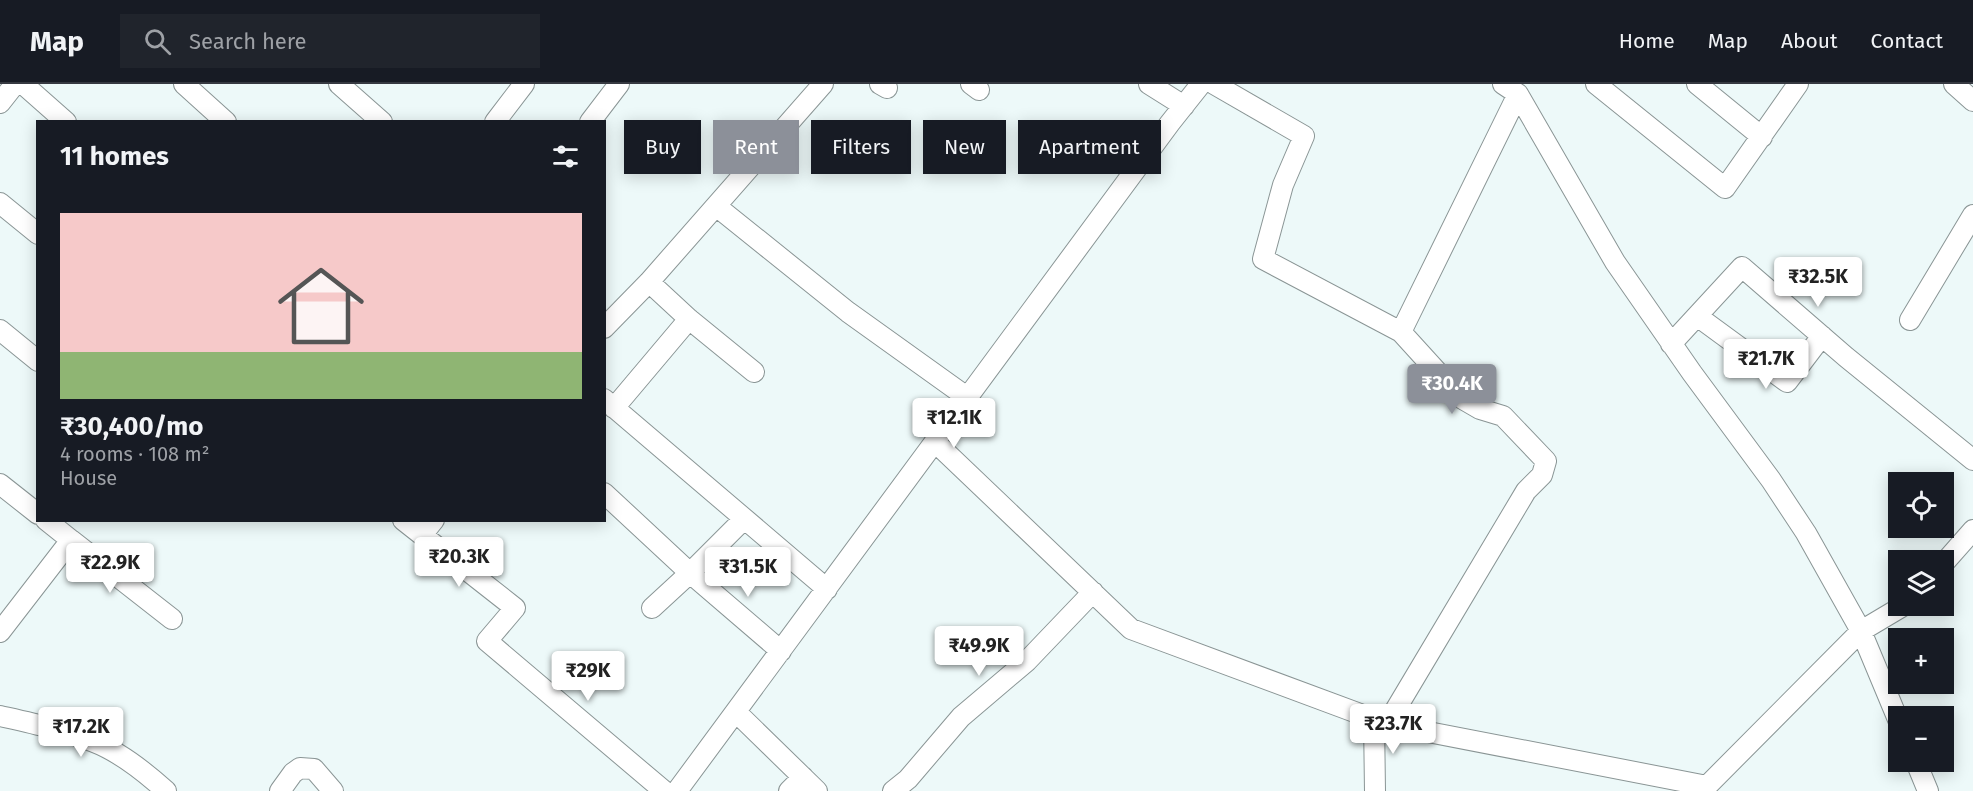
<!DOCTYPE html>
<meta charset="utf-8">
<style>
:root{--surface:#171b24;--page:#20242c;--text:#f1f3f6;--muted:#9ea1a6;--line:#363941;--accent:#8c9099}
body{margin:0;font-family:"Fira Sans",sans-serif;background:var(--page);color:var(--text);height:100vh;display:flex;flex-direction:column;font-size:22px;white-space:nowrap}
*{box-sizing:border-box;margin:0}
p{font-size:20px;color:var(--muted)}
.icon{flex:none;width:33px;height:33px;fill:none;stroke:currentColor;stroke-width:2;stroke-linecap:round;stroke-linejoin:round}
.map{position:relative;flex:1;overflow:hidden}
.drawer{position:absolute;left:36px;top:36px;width:570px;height:402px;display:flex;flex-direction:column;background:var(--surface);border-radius:0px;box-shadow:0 3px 15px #0003}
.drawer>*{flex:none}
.hud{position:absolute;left:624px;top:36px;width:570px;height:54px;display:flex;gap:12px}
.tools{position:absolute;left:1888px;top:388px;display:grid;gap:12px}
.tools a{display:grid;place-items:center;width:66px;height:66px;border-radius:0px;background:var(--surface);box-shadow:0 3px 15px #0003;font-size:30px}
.price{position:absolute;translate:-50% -51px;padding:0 14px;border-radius:6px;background:#fff;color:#222;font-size:20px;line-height:39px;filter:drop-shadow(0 2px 3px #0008)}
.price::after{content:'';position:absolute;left:50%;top:36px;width:18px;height:14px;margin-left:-9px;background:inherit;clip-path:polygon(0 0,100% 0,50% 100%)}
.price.selected{background:var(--accent);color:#fff}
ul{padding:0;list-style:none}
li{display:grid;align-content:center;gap:12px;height:318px;padding:0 24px}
li span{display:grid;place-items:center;height:186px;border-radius:0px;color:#555}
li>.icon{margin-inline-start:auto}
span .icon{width:108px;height:108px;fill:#fffc;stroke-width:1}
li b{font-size:26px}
h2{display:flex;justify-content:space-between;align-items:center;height:72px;padding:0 24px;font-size:26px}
.pill{padding:0 21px;border-radius:0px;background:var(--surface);box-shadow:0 3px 15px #0003;font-size:21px;line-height:54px}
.pill.selected{background:var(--accent);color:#fff}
header{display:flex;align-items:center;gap:36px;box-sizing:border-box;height:84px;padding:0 30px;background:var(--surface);border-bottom:2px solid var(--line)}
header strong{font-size:28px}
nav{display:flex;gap:33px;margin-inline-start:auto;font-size:21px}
.search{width:420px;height:54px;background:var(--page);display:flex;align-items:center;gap:15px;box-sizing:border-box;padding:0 21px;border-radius:0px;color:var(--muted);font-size:22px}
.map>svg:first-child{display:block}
</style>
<header>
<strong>Map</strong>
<div class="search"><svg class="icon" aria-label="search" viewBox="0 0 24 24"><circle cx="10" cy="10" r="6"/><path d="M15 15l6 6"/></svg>Search here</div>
<nav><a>Home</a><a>Map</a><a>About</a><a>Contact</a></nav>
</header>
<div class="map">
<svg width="1973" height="707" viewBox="0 0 1973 707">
<rect width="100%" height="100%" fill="#edf9f9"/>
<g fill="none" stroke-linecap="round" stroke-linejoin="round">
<g stroke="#8a9595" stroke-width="22">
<path id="minor" d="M23 0 66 38
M184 0 226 38
M339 0 382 38
M880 0 887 4
M971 0 979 6
M1149 0 1184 22
M1214 0 1304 52 1283 101 1263 175 1401 248
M1503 0 1518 10 1615 178 1692 289 1771 396 1806 449 1861 547 1903 522
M1596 0 1725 104 1798 0
M1697 0 1762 53
M1954 0 1973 17
M0 19 15 0
M495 38 524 0
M590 38 619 0
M0 119 38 150
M716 122 848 228 968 314
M649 198 689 235 754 288
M1697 232 1787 298 1822 252
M1910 236 1973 131
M604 244 649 198 823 0
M0 246 38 277
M1671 260 1742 183 1846 273 1973 376
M604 315 827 505
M614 324 689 235
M935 358 1131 545 1387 640 1707 702 1861 547 1899 638
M0 400 38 430
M604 409 690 489 744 435
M403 436 422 451 434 436
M422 451 515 524 487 557 664 707
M71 456 172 535
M1944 479 1973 446
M652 524 690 489 781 567
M0 548 71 456 46 436
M736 628 817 707
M0 632C31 639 64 646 94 658 120 668 145 688 166 707
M1374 635 1375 707
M1387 640 1526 407 1542 391 1546 377 1503 332 1480 325 1461 314 1401 248 1518 10
M1916 678 1928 707
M280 707 293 689 300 684 314 685 333 707
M677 707 1170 39 1201 0
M789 707 803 693
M893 707 908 695 961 633 1027 577 1093 508"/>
</g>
<use href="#minor" stroke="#fff" stroke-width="20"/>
</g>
</svg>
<div class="tools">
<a><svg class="icon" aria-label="locate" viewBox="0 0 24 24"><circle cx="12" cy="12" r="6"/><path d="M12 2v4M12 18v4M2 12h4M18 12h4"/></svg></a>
<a><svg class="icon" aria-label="layers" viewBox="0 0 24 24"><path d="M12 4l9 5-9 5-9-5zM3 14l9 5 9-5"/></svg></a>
<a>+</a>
<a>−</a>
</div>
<b class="price" style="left:1818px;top:224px">₹32.5K</b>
<b class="price" style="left:1766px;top:306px">₹21.7K</b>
<b class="price selected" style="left:1452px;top:331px">₹30.4K</b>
<b class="price" style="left:954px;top:365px">₹12.1K</b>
<b class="price" style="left:459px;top:504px">₹20.3K</b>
<b class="price" style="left:110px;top:510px">₹22.9K</b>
<b class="price" style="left:748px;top:514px">₹31.5K</b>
<b class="price" style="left:979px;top:593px">₹49.9K</b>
<b class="price" style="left:588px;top:618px">₹29K</b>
<b class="price" style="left:1393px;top:671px">₹23.7K</b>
<b class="price" style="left:81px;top:674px">₹17.2K</b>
<div class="hud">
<a class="pill">Buy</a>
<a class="pill selected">Rent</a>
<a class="pill">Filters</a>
<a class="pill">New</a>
<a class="pill">Apartment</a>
</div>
<section class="drawer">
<h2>11 homes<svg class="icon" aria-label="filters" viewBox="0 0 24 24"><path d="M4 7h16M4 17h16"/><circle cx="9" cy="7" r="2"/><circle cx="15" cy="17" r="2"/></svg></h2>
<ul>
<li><span style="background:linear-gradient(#f6c9c9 75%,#8fb573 0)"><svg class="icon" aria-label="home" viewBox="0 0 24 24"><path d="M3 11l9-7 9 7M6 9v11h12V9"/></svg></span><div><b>₹30,400/mo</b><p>4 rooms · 108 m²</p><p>House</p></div></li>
</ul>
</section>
</div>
